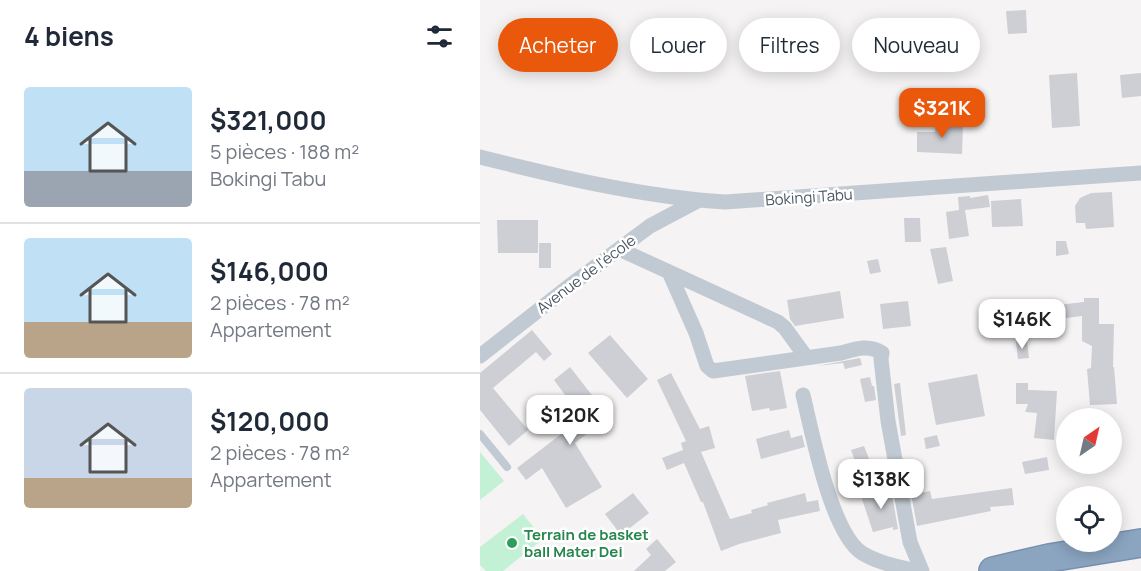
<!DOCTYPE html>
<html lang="fr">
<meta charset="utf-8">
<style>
:root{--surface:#fff;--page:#f6f6f7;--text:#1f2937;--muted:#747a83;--line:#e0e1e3;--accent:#ea580c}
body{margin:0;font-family:Manrope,sans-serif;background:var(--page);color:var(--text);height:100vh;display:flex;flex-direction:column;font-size:22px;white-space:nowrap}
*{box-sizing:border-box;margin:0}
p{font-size:20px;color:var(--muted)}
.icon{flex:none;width:33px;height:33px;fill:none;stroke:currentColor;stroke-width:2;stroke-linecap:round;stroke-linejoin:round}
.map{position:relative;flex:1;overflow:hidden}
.side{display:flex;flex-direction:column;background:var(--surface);width:480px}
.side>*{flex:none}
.banner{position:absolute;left:18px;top:18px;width:552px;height:54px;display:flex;gap:12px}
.needle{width:39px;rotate:34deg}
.buttons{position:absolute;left:576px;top:408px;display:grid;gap:12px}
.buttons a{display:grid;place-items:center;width:66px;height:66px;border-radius:50%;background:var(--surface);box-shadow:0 3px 15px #0003;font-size:30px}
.price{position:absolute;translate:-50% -51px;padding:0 14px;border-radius:12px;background:#fff;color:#222;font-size:20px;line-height:39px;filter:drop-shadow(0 2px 3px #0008)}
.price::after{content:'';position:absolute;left:50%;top:36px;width:18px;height:14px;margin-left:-9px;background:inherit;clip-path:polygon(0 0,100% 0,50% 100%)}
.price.selected{background:var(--accent);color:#fff}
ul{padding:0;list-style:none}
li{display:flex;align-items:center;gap:18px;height:150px;padding:0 24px}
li+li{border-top:2px solid var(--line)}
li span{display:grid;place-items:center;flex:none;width:168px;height:120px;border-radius:6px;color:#555}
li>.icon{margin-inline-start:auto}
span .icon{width:72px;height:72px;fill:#fffc;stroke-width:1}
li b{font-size:26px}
h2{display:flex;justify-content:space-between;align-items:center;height:72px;padding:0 24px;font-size:26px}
.pill{padding:0 21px;border-radius:27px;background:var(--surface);box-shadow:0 3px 15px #0003;font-size:21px;line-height:54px}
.pill.selected{background:var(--accent);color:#fff}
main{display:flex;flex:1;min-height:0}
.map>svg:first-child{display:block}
</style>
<main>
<section class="side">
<h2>4 biens<svg class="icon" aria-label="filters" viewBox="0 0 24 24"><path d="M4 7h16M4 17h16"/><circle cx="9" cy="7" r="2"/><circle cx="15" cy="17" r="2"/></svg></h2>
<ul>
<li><span style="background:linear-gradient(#bfe0f5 70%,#9aa5b1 0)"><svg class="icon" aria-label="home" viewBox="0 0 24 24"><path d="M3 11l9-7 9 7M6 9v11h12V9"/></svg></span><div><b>$321,000</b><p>5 pièces · 188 m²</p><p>Bokingi Tabu</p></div></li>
<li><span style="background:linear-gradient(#bfe0f5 70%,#b9a48a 0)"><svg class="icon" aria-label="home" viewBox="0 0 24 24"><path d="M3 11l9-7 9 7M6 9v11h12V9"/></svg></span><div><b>$146,000</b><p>2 pièces · 78 m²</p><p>Appartement</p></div></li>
<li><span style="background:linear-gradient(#c9d6e8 75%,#b9a48a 0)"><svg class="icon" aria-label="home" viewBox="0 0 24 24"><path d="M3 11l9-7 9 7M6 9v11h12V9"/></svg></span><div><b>$120,000</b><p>2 pièces · 78 m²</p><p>Appartement</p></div></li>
</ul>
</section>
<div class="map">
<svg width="661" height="571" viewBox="0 0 661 571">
<rect width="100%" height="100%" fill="#f5f3f3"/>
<path fill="#c3f1d5" d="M0 452 24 481 0 500Z
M43 514 63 539 23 571H6L0 565V547Z"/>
<path fill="#cdcfd5" d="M546 10 547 33 528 34 526 11Z
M597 73 600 126 572 128 569 75Z
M661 73V96L642 98 640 75Z
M456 122 483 124 482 154 437 152V132H455Z
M632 192 634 227 606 229 605 223H596L595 206 600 198 611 193Z
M508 195 510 207 485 210 489 236 469 239 466 212 479 210 478 197 490 196V198Z
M541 199 543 226 512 227 511 201Z
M424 218H440L441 242H425Z
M17 220H58V253H18Z
M576 241H586L589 254 576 256Z
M59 243H71V268H59Z
M466 247 473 281 458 284 450 249Z
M398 259 401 272 390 274 387 261Z
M360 291 364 318 315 326 310 319 307 300Z
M604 298H619V324H634L633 367H634L637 404 610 405 607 369 611 368 612 346 602 341V316L578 319 577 305 604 302Z
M428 301 431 326 403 329 400 304Z
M52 330 72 354 64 361 56 352 13 388 48 430 29 446 0 410V373Z
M130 335 168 379 147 398 108 353Z
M547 341 549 358 538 359 536 342Z
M380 358 382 365 365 369 363 363 337 366Z
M90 367 129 417 95 443 122 487 86 508 62 468 46 480 37 468 102 418 74 380Z
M300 371 307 408 290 411 289 408 272 411 265 376Z
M191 373 220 429 229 426 235 448 221 452 250 519 272 513 271 510 288 505 287 503 325 493 327 502 338 500 340 511 298 520 301 533 259 544 241 551 223 502H221L204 463 187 470 182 458 203 450 201 443 206 441 177 380Z
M497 374 505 416 456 425 448 383Z
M390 377 392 386H394L396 400 385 402 380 379Z
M420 383 426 435 421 436 414 384Z
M536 383H548V390L577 391 574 440 554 438 557 413 545 412 548 404H536Z
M309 430 311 438 322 435 325 447 281 459 276 439Z
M457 435 460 446 446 449 444 438Z
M384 446 389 459 376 464 371 450Z
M567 457 569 470 545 474 542 462Z
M435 475 440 493 450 491 452 499 532 488 534 505 510 507 511 511 437 526 428 477Z
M411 489 418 529 413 530V527L393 532 381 496Z
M153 493 169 513 141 535 125 514Z
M177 539 196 562 185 571H154L171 555 166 549Z"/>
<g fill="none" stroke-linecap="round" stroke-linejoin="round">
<g stroke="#7690ad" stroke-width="30">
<path id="highway" d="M513 571 569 558 661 543"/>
</g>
<path stroke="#c1cad2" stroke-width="8" d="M0 434 27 467"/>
<path stroke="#c1cad2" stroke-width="15" d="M0 157C80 177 163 197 245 202L661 173
M139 249 298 322 305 328 326 357
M189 272 216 333 227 366 233 371 361 353C375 349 389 344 402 353L401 359 408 421 430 542 442 571
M0 356 92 284 170 226 219 200
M323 395C332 432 351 533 382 553 398 563 417 566 435 571"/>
<use href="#highway" stroke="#8ba5c1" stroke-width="27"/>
</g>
<circle fill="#2e9e5b" stroke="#fff" stroke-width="2" cx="32" cy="543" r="6"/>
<g text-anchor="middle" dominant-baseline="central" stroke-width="5" stroke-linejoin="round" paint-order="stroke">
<g font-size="15" fill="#4a5661" stroke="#fff">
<text transform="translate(329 197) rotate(-4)">Bokingi Tabu</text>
<text transform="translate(106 274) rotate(-37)">Avenue de l'école</text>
</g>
<g font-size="15" font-weight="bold" fill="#27864d" stroke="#fff" text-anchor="start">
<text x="44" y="534">Terrain de basket<tspan x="44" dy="17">ball Mater Dei</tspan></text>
</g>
</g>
</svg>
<div class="buttons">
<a><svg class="needle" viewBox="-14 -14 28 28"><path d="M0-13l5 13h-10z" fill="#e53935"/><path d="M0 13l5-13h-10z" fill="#747a83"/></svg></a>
<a><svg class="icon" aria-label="locate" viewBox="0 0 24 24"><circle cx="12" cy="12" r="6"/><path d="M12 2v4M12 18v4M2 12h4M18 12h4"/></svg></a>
</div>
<b class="price selected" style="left:462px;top:139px">$321K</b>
<b class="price" style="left:542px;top:350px">$146K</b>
<b class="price" style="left:90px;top:446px">$120K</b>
<b class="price" style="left:401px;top:510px">$138K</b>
<div class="banner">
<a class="pill selected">Acheter</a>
<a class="pill">Louer</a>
<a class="pill">Filtres</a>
<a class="pill">Nouveau</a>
</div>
</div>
</main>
